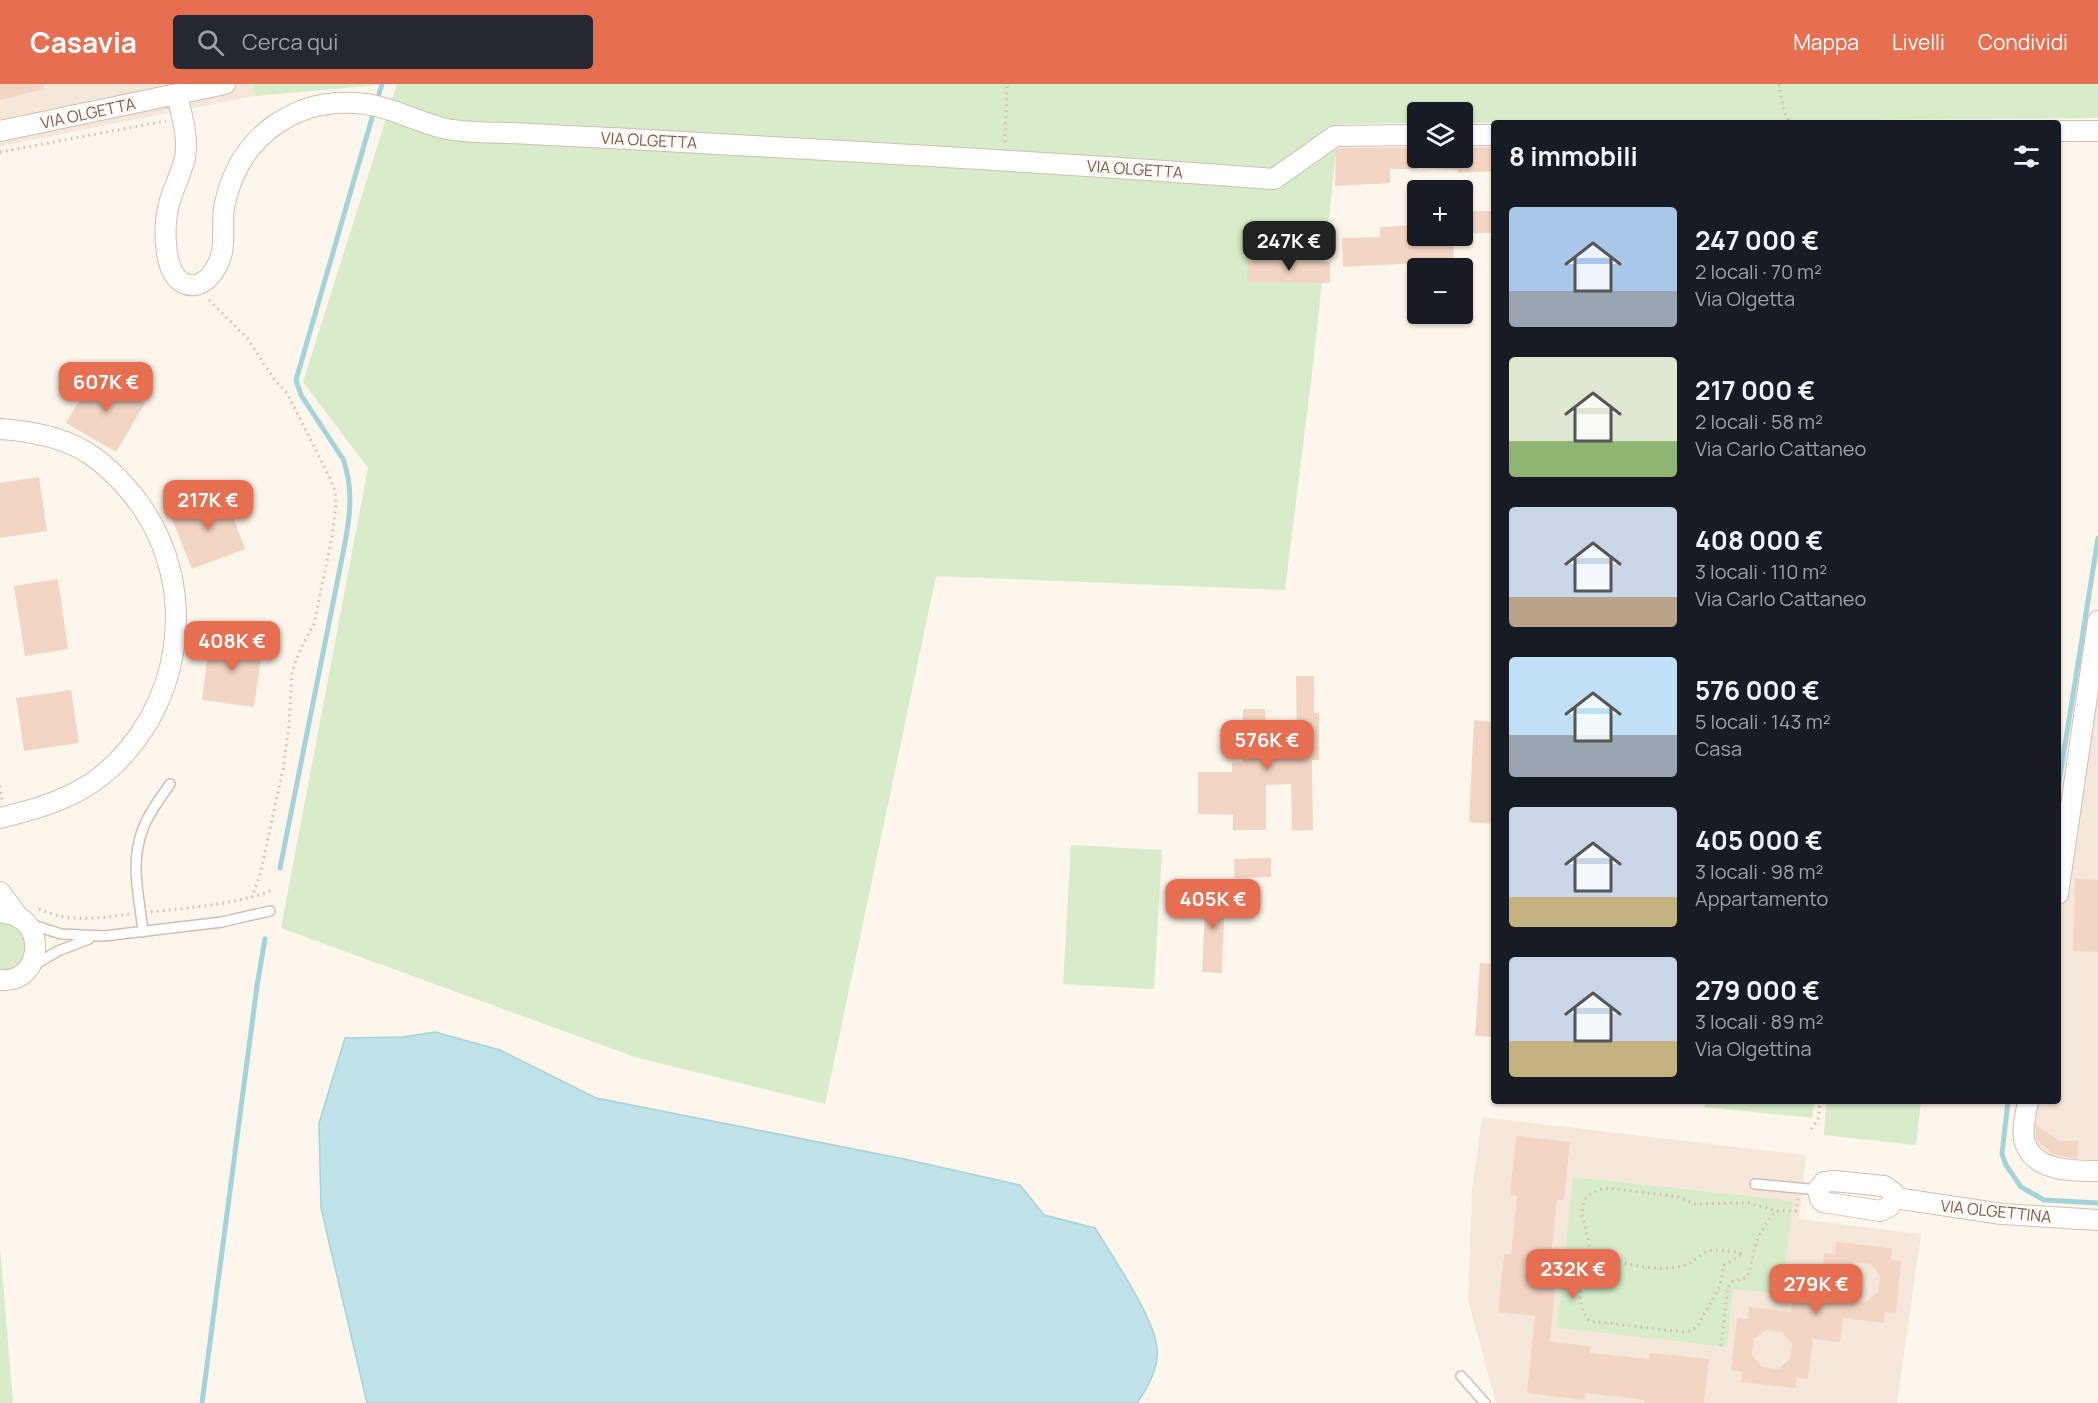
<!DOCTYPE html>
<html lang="it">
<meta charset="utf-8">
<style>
:root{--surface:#171b24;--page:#242831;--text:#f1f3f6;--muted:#9ea1a6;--accent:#e76f51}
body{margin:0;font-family:Manrope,sans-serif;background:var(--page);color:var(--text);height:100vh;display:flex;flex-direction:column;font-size:22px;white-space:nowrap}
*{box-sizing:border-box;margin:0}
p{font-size:20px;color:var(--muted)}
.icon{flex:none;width:33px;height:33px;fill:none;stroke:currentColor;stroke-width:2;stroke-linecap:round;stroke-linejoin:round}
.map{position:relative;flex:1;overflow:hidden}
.side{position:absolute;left:1491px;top:36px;width:570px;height:984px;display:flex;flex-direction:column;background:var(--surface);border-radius:6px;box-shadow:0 2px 4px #0004}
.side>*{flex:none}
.fabs{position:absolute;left:1407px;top:18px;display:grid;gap:12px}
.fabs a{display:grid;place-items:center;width:66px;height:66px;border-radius:6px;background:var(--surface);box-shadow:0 2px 4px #0004;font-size:30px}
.price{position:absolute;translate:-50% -51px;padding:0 14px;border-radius:12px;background:var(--accent);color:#fff;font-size:20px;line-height:39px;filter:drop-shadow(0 2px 3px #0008)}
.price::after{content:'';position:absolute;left:50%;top:36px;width:18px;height:14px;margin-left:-9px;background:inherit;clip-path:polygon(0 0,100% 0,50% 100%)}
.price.active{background:#222;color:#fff}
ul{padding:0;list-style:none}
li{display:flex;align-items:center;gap:18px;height:150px;padding:0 18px}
li span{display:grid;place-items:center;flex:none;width:168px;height:120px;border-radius:6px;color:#555}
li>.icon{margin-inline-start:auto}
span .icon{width:72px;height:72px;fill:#fffc;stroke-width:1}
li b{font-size:26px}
h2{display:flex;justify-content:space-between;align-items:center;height:72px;padding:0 18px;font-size:26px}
header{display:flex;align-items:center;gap:36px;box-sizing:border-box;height:84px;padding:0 30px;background:var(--accent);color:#fff}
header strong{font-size:28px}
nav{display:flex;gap:33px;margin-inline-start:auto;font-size:21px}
.search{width:420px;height:54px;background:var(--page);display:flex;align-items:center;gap:15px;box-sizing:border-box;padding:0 21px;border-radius:6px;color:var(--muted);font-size:22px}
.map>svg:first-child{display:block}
</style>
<header>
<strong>Casavia</strong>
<div class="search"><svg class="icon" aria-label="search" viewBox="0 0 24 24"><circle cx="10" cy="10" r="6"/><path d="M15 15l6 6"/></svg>Cerca qui</div>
<nav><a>Mappa</a><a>Livelli</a><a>Condividi</a></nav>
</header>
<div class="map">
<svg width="2098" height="1319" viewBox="0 0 2098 1319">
<rect width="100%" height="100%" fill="#fdf6ec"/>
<path fill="#f5e8da" d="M0 0H252L255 12 0 62Z
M2098 560V1084L2044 1074 2029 1046 2033 1017H2058V841Z
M1482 1033 1806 1071 1799 1135 1921 1150 1897 1319H1496L1468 1216 1472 1106Z"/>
<path fill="#d8ecc9" d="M252 0H378L379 1 255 12Z
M397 0H2098V34L1463 39 1462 28H1418L1417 39 1339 40 1313 281 1285 506 936 492 825 1020 635 973 281 844 368 384 303 298Z
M1071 761 1162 766 1154 905 1063 900Z
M0 838C18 841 20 844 28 860L21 882 0 890Z
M1706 1017H1814L1812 1034 1705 1023Z
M1826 1017H1921L1916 1061 1824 1051Z
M1573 1093 1793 1117 1782 1210 1733 1205 1727 1263 1557 1244Z
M0 1162 13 1319H0Z"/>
<path fill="#bfe3e8" stroke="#a5d3da" stroke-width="1.5" d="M435 948 500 966 596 1014 904 1075 1020 1101 1044 1131 1095 1144C1112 1172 1154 1233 1157 1264 1159 1284 1148 1303 1137 1319H367L321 1124 319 1039 345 954 403 953Z"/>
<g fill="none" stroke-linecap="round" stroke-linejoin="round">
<path stroke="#a5d3da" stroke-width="5" d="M379 10 382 0
M2058 705 2098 454
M280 784 341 479C348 444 356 410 343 375L301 311 296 296 372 34
M2008 1017 2002 1070 2006 1081 2021 1103 2044 1116 2098 1119
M202 1319 257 902 265 855"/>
</g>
<path fill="#f3d5c3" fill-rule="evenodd" d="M0 0H44V5L0 16Z
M1418 63V85H1390V99L1335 102 1336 66 1339 64Z
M1462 63H1494V87L1458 89V86L1424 84V74H1462Z
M1463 127H1494V149H1462Z
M1418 141V152H1426V154L1453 153 1454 177 1343 183 1342 154 1380 153V143Z
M1247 177 1330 178V199L1247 198Z
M95 290 145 319 116 368 66 339Z
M39 393 47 447 0 454V399Z
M224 409 245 465 192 485 170 430Z
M58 495 68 565 25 572 14 502Z
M210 553 263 560 254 623 202 616Z
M1296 592H1314V629H1319V676H1312L1313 746 1292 747 1291 700 1266 701V746H1233V731L1198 730V688H1232V679L1243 678V625H1265L1266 673H1295V652H1297Z
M71 606 79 659 24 667 16 614Z
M1474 636 1494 638V740L1469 738Z
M1271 774V793L1235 794 1234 775Z
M2075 795 2098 796V868L2073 867Z
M1199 807H1225L1222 889 1202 888 1205 827H1198Z
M1480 879 1494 880V953L1475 952Z
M2036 1041 2060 1057H2078V1075L2052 1070 2036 1055Z
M1516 1052 1570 1058 1564 1116H1557L1551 1174 1558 1175 1550 1258 1591 1262 1590 1269 1649 1275 1650 1269 1709 1275 1704 1319H1644L1645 1316 1586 1309 1585 1316 1527 1309 1535 1232 1498 1228 1504 1170H1511L1517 1112 1510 1111Z
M1836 1158 1892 1164 1891 1176 1901 1177 1896 1229 1885 1228 1884 1239 1843 1234 1840 1258 1813 1255 1808 1295 1797 1294 1796 1304 1741 1298 1742 1288 1731 1286 1737 1234 1748 1235 1749 1223 1791 1228 1794 1202 1820 1205 1824 1169 1835 1170ZM1855 1178 1871 1180 1880 1192 1878 1208 1866 1218 1850 1216 1841 1203 1842 1187ZM1766 1246 1782 1248 1792 1260 1790 1275 1778 1285 1762 1283 1752 1271 1754 1255Z"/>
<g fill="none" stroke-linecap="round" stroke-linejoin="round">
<g stroke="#d1beb0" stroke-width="12">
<path id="service" d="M30 840 61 850 104 852 222 838 270 827
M143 848C140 817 131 785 140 754 145 734 159 716 170 700
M34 881 58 867 89 855
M1755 1100 1809 1105
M1461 1292 1485 1319"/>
</g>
<g stroke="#d1beb0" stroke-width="22">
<path id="minor" d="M177 10C181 30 189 53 185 73 182 89 173 104 169 120 164 139 162 188 183 199 204 209 218 184 222 168 225 152 221 135 225 119 240 51 297 11 366 20 394 24 419 39 447 45 474 50 505 48 532 50 593 53 655 56 716 60 902 70 1088 81 1274 95L1335 52 1418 51
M0 47 225 0
M2058 47H2098
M1462 51H1494
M0 345C29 347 58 352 83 366 105 379 124 399 139 419 201 505 183 627 100 693 70 716 36 725 0 734
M0 808 19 834
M2058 810 2098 537
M0 829C48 828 46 900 0 896
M2028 1017C2026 1029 2021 1047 2025 1059 2035 1088 2073 1087 2098 1087
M1834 1097 1884 1102 1893 1108 1895 1114 1889 1123 1880 1127 1823 1118 1820 1115 1818 1106 1824 1098Z
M1895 1114 2002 1130 2098 1136"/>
</g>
<path stroke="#d9b8a5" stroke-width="3" stroke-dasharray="1.5 4.5" stroke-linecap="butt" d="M1779 0 1784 28 1790 39
M1005 58 1007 0
M0 68 166 37
M209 216 248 255 273 294 287 309 329 392 335 407 336 420 332 453 314 540 301 564 292 587 289 642 283 685 260 791 252 813
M0 702 2 716
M39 825C70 839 98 834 130 830
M151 828C192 823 234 821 273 806
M1811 1045 1818 1036 1820 1017
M1590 1170C1619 1177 1648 1188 1678 1183 1690 1182 1696 1173 1706 1168 1717 1164 1732 1167 1743 1170L1724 1181 1720 1202 1697 1243 1690 1247 1683 1248 1589 1237C1577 1220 1579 1203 1585 1184 1587 1180 1590 1175 1590 1171 1592 1147 1562 1110 1609 1104L1679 1113 1695 1120 1748 1119 1777 1127H1796L1798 1115
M1721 1262 1728 1203 1733 1197 1746 1194C1751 1186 1751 1180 1753 1171 1757 1153 1764 1139 1777 1127"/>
<use href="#service" stroke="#fff" stroke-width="9"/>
<use href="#minor" stroke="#fff" stroke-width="20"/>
</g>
<g text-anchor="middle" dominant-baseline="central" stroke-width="4.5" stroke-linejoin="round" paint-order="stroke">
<g font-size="16" fill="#7a5c4d" stroke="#fffaf3">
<text transform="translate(88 29) rotate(-12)">VIA OLGETTA</text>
<text transform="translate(649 56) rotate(3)">VIA OLGETTA</text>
<text transform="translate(1135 85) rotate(4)">VIA OLGETTA</text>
<text transform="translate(1996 1127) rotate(6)">VIA OLGETTINA</text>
</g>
</g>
</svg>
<div class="fabs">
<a><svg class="icon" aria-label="layers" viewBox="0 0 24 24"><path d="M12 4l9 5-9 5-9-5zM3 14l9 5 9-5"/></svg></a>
<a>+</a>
<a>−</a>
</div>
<b class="price active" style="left:1289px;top:188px">247K €</b>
<b class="price" style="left:106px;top:329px">607K €</b>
<b class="price" style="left:208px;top:447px">217K €</b>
<b class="price" style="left:232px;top:588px">408K €</b>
<b class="price" style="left:1267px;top:687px">576K €</b>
<b class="price" style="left:1213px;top:846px">405K €</b>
<b class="price" style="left:1573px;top:1216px">232K €</b>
<b class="price" style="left:1816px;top:1231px">279K €</b>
<section class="side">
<h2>8 immobili<svg class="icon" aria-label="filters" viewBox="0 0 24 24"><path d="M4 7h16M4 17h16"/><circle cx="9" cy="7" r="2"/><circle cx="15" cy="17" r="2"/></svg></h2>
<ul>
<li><span style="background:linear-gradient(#a9c7e8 70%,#9aa5b1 0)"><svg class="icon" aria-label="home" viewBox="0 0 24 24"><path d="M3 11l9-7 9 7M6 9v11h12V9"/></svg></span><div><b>247 000 €</b><p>2 locali · 70 m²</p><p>Via Olgetta</p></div></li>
<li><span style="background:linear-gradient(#dfe7d0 70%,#8fb573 0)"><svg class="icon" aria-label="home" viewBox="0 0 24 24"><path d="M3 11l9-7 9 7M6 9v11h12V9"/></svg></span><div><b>217 000 €</b><p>2 locali · 58 m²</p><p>Via Carlo Cattaneo</p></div></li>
<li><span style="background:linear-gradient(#c9d6e8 75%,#b9a48a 0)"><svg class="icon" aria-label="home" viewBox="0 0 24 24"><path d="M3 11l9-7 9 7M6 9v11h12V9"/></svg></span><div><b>408 000 €</b><p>3 locali · 110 m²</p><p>Via Carlo Cattaneo</p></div></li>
<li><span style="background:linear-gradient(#bfe0f5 65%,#9aa5b1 0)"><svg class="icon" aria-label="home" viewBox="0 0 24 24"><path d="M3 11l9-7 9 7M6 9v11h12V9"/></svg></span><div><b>576 000 €</b><p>5 locali · 143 m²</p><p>Casa</p></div></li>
<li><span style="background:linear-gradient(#c9d6e8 75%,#c2b280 0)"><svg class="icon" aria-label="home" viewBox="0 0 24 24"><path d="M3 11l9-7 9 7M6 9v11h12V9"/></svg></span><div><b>405 000 €</b><p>3 locali · 98 m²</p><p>Appartamento</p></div></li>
<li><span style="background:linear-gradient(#c9d6e8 70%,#c2b280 0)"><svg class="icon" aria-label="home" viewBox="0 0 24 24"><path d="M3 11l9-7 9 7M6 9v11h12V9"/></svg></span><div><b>279 000 €</b><p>3 locali · 89 m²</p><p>Via Olgettina</p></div></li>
</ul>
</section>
</div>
